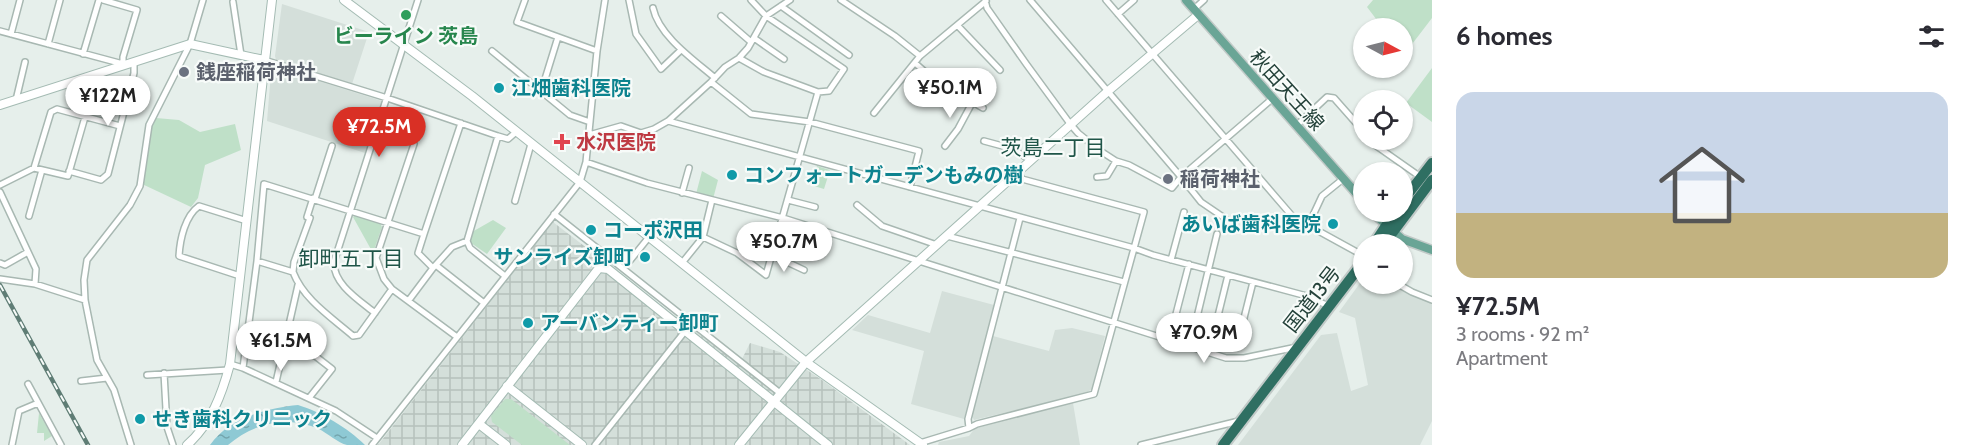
<!DOCTYPE html>
<meta charset="utf-8">
<style>
:root{--surface:#fff;--page:#f2f2f3;--text:#2b2b33;--muted:#7c7c81;--accent:#d93025}
body{margin:0;font-family:Cabin,"Noto Sans JP",sans-serif;background:var(--page);color:var(--text);height:100vh;display:flex;flex-direction:column;font-size:22px;white-space:nowrap}
*{box-sizing:border-box;margin:0}
p{font-size:20px;color:var(--muted)}
.icon{flex:none;width:33px;height:33px;fill:none;stroke:currentColor;stroke-width:2;stroke-linecap:round;stroke-linejoin:round}
.map{position:relative;flex:1;overflow:hidden}
.sheet{display:flex;flex-direction:column;background:var(--surface);width:540px}
.sheet>*{flex:none}
.needle{width:39px;rotate:97deg}
.buttons{position:absolute;left:1353px;top:18px;display:grid;gap:12px}
.buttons a{display:grid;place-items:center;width:60px;height:60px;border-radius:50%;background:var(--surface);box-shadow:0 2px 4px #0004;font-size:30px}
.price{position:absolute;translate:-50% -51px;padding:0 14px;border-radius:21px;background:#fff;color:#222;font-size:20px;line-height:39px;filter:drop-shadow(0 2px 3px #0008)}
.price::after{content:'';position:absolute;left:50%;top:36px;width:18px;height:14px;margin-left:-9px;background:inherit;clip-path:polygon(0 0,100% 0,50% 100%)}
.price.current{background:var(--accent);color:#fff}
ul{padding:0;list-style:none}
li{display:grid;align-content:center;gap:12px;height:318px;padding:0 24px}
li span{display:grid;place-items:center;height:186px;border-radius:18px;color:#555}
li>.icon{margin-inline-start:auto}
span .icon{width:108px;height:108px;fill:#fffc;stroke-width:1}
li b{font-size:26px}
h2{display:flex;justify-content:space-between;align-items:center;height:72px;padding:0 24px;font-size:26px}
main{display:flex;flex:1;min-height:0}
.map>svg:first-child{display:block}
</style>
<main>
<div class="map">
<svg width="1432" height="445" viewBox="0 0 1432 445">
<defs>
<pattern id="industrial-grid" width="8" height="8" patternUnits="userSpaceOnUse" patternTransform="scale(1.5)"><rect width="8" height="8" fill="#d4dfda"/><path d="M0 4h8M4 0v8" fill="none" stroke="#b6c1bc"/></pattern>
<pattern id="water-ripples" width="26" height="14" patternUnits="userSpaceOnUse" patternTransform="scale(1.5)"><rect width="26" height="14" fill="#8ec9d4"/><path d="M2 4q2-2 4 0t4 0M15 11q2-2 4 0t4 0" fill="none" stroke="#74a5ad"/></pattern>
</defs>
<rect width="100%" height="100%" fill="#e6efeb"/>
<path fill="#d4dfda" d="M282 4 369 32 352 84 276 60 275 56Z
M277 68 382 101 365 153 267 121 271 73Z
M1363 279 1364 284H1393L1409 293 1432 302V421L1420 445H1238L1321 335 1337 333 1351 391 1368 385 1355 318 1339 312Z
M942 291 994 305 964 419 911 404 924 351 852 330 868 315 930 333Z
M1072 328 1105 336 1092 389 1086 393 974 420 972 416 993 336 1049 351 1055 330Z
M1073 403 1080 445H938L939 442 969 436 975 428Z"/>
<path fill="url(#industrial-grid)" d="M553 222 739 365 750 343 780 352 822 380 910 445H378Z"/>
<path fill="#bfe0c8" d="M1373 0H1432V18L1403 56 1402 28H1383L1367 7Z
M1432 68V122L1406 103Z
M156 118 179 120 200 132 235 124 241 150 205 165 198 198 191 207 142 184 151 126Z
M817 166 830 170 824 189 811 185Z
M702 171 718 180 713 199 696 194Z
M355 215 380 223 382 227 373 253 353 217Z
M493 220 506 228 487 254 471 243 469 238 472 232Z
M505 399H511L570 445H522L492 422 491 416Z
M39 413 52 436 44 441V433H37Z"/>
<path fill="url(#water-ripples)" d="M298 405C321 412 348 428 365 445 359 445 352 445 347 445 338 443 327 433 319 429 288 415 253 423 228 445H210C229 418 267 408 298 405Z"/>
<g fill="none" stroke-linecap="round" stroke-linejoin="round">
<g stroke="#a8b8b2" stroke-width="8">
<path id="street" d="M525 0 517 22 597 51
M629 0 636 34 661 69 681 50
M751 0 766 16 844 69 829 91 818 92
M841 0 895 36 920 56 986 1
M985 0 987 8 1027 65 1071 125 1078 133 1099 150 1116 161 1129 165 1172 188 1181 177 1272 99
M1030 0 1181 177 1201 202 1226 219
M1106 0 1293 217 1364 256
M233 2 241 55
M781 6 849 55
M653 8C659 36 694 60 715 78
M1194 9 1204 0
M1118 14 1134 0
M721 16 751 42
M958 26 1000 70
M0 31 123 64V57L137 10 103 0
M11 34 20 0
M754 38 784 59
M48 44 60 0
M492 51 570 115 590 122
M83 54 99 0
M264 60 387 98 498 136 508 139 516 132
M915 63 932 78 983 108
M711 82 751 114 810 122 919 151 910 187
M541 92 558 37
M16 100 25 62
M874 113 920 56
M668 121 1134 248 1153 255 1303 295 1329 306
M1296 126 1327 97 1334 98 1364 132
M589 135 621 126 641 133 654 129 668 121 711 82 725 67 739 58 748 48 766 16 790 0
M498 136 467 241 470 248 505 276
M1370 140 1375 145 1422 178
M984 141 1010 148 1031 160
M414 144 376 258 384 279 392 289 457 337
M945 146 958 129 972 103
M586 162 647 183 783 218 1226 358H1244L1297 347
M34 168 68 176 85 117
M69 171 101 180 108 174 134 73V62
M1097 177 1107 176 1116 161
M0 185 34 168 51 112 57 109 120 126
M0 192 36 269 35 284
M682 193 689 168
M315 199 332 146
M788 200 815 207
M515 201 531 144
M857 205 882 226 937 245
M554 214 780 393
M29 216 42 170
M1308 226 1322 196 1343 179
M424 234 418 253 433 268
M947 236 1124 282
M703 237 712 200
M772 255 804 270
M1171 260 1184 212
M257 261 264 184 424 234 461 123
M0 263 5 265 28 252
M682 263 703 237 737 253 766 275 818 92 764 72 739 58
M437 266 484 303
M624 268 649 237
M293 272 294 262 310 218 307 217 313 198
M240 276 179 256C180 239 185 216 199 206L247 221
M0 279 35 284 85 300
M1398 284 1412 292 1432 300
M409 300 433 268 452 247 467 241
M375 313C359 300 333 284 334 262L418 0
M1176 314 1189 264
M1197 317 1217 234
M1215 328 1228 275
M287 334 332 369 309 398
M1239 338 1253 282
M230 364 243 368 336 411 377 438
M243 368 257 261 293 272C304 300 331 317 353 336L359 335 392 289
M164 373 167 427 173 445
M147 375 228 370
M81 381 107 378
M276 382 298 285
M28 384 61 445
M969 428 968 419 1020 218
M920 443 969 428 977 424 1094 394 1144 212 1022 179 1018 172
M12 445 19 411 38 403
M131 445 114 390 97 360 85 300 84 280 87 260 130 205 140 186 149 125 190 44 203 0
M372 445 580 182 586 162 597 51 605 0
M595 445 686 330
M1141 445 1239 421"/>
</g>
<g stroke="#a4bbb3" stroke-width="10">
<path id="secondary" d="M344 0 472 96 806 362 923 445
M0 105 190 44 264 60
M507 386 582 445
M479 424 506 445
M187 445C211 424 222 394 230 364L272 0
M462 445 599 268 608 269 828 445
M739 445 806 362 1107 92 1198 15"/>
</g>
<g stroke="#c2cac8" stroke-width="11">
<path id="primary" d="M1186 0 1364 202
M1372 212 1402 239 1432 250"/>
</g>
<g stroke="#c2cac8" stroke-width="14">
<path id="highway" d="M1402 202 1432 163
M1374 244 1395 212
M1380 244 1393 232 1432 180
M1223 445 1364 261"/>
</g>
<use href="#street" stroke="#fff" stroke-width="5"/>
<use href="#secondary" stroke="#fff" stroke-width="8"/>
<use href="#primary" stroke="#6aa596" stroke-width="8"/>
<use href="#highway" stroke="#2f6f62" stroke-width="10"/>
<g stroke="#5f7d75" stroke-width="4.5">
<path id="rail" d="M0 285 88 445"/>
</g>
<use href="#rail" stroke="#f7fbf9" stroke-width="2" stroke-dasharray="7" stroke-linecap="butt"/>
</g>
<circle fill="#2e9e5b" stroke="#f7fbf9" stroke-width="2" cx="406" cy="15" r="6"/>
<g fill="#6b7280" stroke="#f7fbf9" stroke-width="2">
<circle cx="184" cy="72" r="6"/>
<circle cx="1168" cy="179" r="6"/>
</g>
<g fill="#0f9aa8" stroke="#f7fbf9" stroke-width="2">
<circle cx="499" cy="88" r="6"/>
<circle cx="732" cy="175" r="6"/>
<circle cx="1333" cy="224" r="6"/>
<circle cx="591" cy="230" r="6"/>
<circle cx="645" cy="257" r="6"/>
<circle cx="528" cy="323" r="6"/>
<circle cx="140" cy="419" r="6"/>
</g>
<path fill="#e0444e" stroke="#f7fbf9" stroke-width="2" d="M559 133h6v6h6v6h-6v6h-6v-6h-6v-6h6z"/>
<g text-anchor="middle" dominant-baseline="central" stroke-width="4.5" stroke-linejoin="round" paint-order="stroke">
<g font-size="20" font-weight="bold" fill="#27864d" stroke="#f7fbf9">
<text x="406" y="36">ビーライン 茨島</text>
</g>
<g font-size="20" font-weight="bold" fill="#5b616d" stroke="#f7fbf9" text-anchor="start">
<text x="196" y="72">銭座稲荷神社</text>
<text x="1180" y="179">稲荷神社</text>
</g>
<g font-size="20" font-weight="bold" fill="#0d838f" stroke="#f7fbf9" text-anchor="start">
<text x="511" y="88">江畑歯科医院</text>
<text x="744" y="175">コンフォートガーデンもみの樹</text>
<text x="1321" y="224" text-anchor="end">あいば歯科医院</text>
<text x="603" y="230">コーポ沢田</text>
<text x="633" y="257" text-anchor="end">サンライズ卸町</text>
<text x="540" y="323">アーバンティー卸町</text>
<text x="152" y="419">せき歯科クリニック</text>
</g>
<g font-size="20" fill="#24423a" stroke="#f7fbf9">
<text transform="translate(1287 90) rotate(48)">秋田天王線</text>
<text transform="translate(1312 299) rotate(-52)">国道13号</text>
</g>
<g font-size="20" font-weight="bold" fill="#be3a42" stroke="#f7fbf9" text-anchor="start">
<text x="576" y="142">水沢医院</text>
</g>
<g font-size="21" fill="#1f5548" stroke="#f7fbf9">
<text x="1053" y="147">茨島二丁目</text>
<text x="351" y="258">卸町五丁目</text>
</g>
</g>
</svg>
<div class="buttons">
<a><svg class="needle" viewBox="-14 -14 28 28"><path d="M0-13l5 13h-10z" fill="#e53935"/><path d="M0 13l5-13h-10z" fill="#7c7c81"/></svg></a>
<a><svg class="icon" aria-label="locate" viewBox="0 0 24 24"><circle cx="12" cy="12" r="6"/><path d="M12 2v4M12 18v4M2 12h4M18 12h4"/></svg></a>
<a>+</a>
<a>−</a>
</div>
<b class="price" style="left:950px;top:119px">¥50.1M</b>
<b class="price" style="left:108px;top:127px">¥122M</b>
<b class="price current" style="left:379px;top:158px">¥72.5M</b>
<b class="price" style="left:784px;top:273px">¥50.7M</b>
<b class="price" style="left:1204px;top:364px">¥70.9M</b>
<b class="price" style="left:281px;top:372px">¥61.5M</b>
</div>
<section class="sheet">
<h2>6 homes<svg class="icon" aria-label="filters" viewBox="0 0 24 24"><path d="M4 7h16M4 17h16"/><circle cx="9" cy="7" r="2"/><circle cx="15" cy="17" r="2"/></svg></h2>
<ul>
<li><span style="background:linear-gradient(#c9d6e8 65%,#c2b280 0)"><svg class="icon" aria-label="home" viewBox="0 0 24 24"><path d="M3 11l9-7 9 7M6 9v11h12V9"/></svg></span><div><b>¥72.5M</b><p>3 rooms · 92 m²</p><p>Apartment</p></div></li>
</ul>
</section>
</main>
